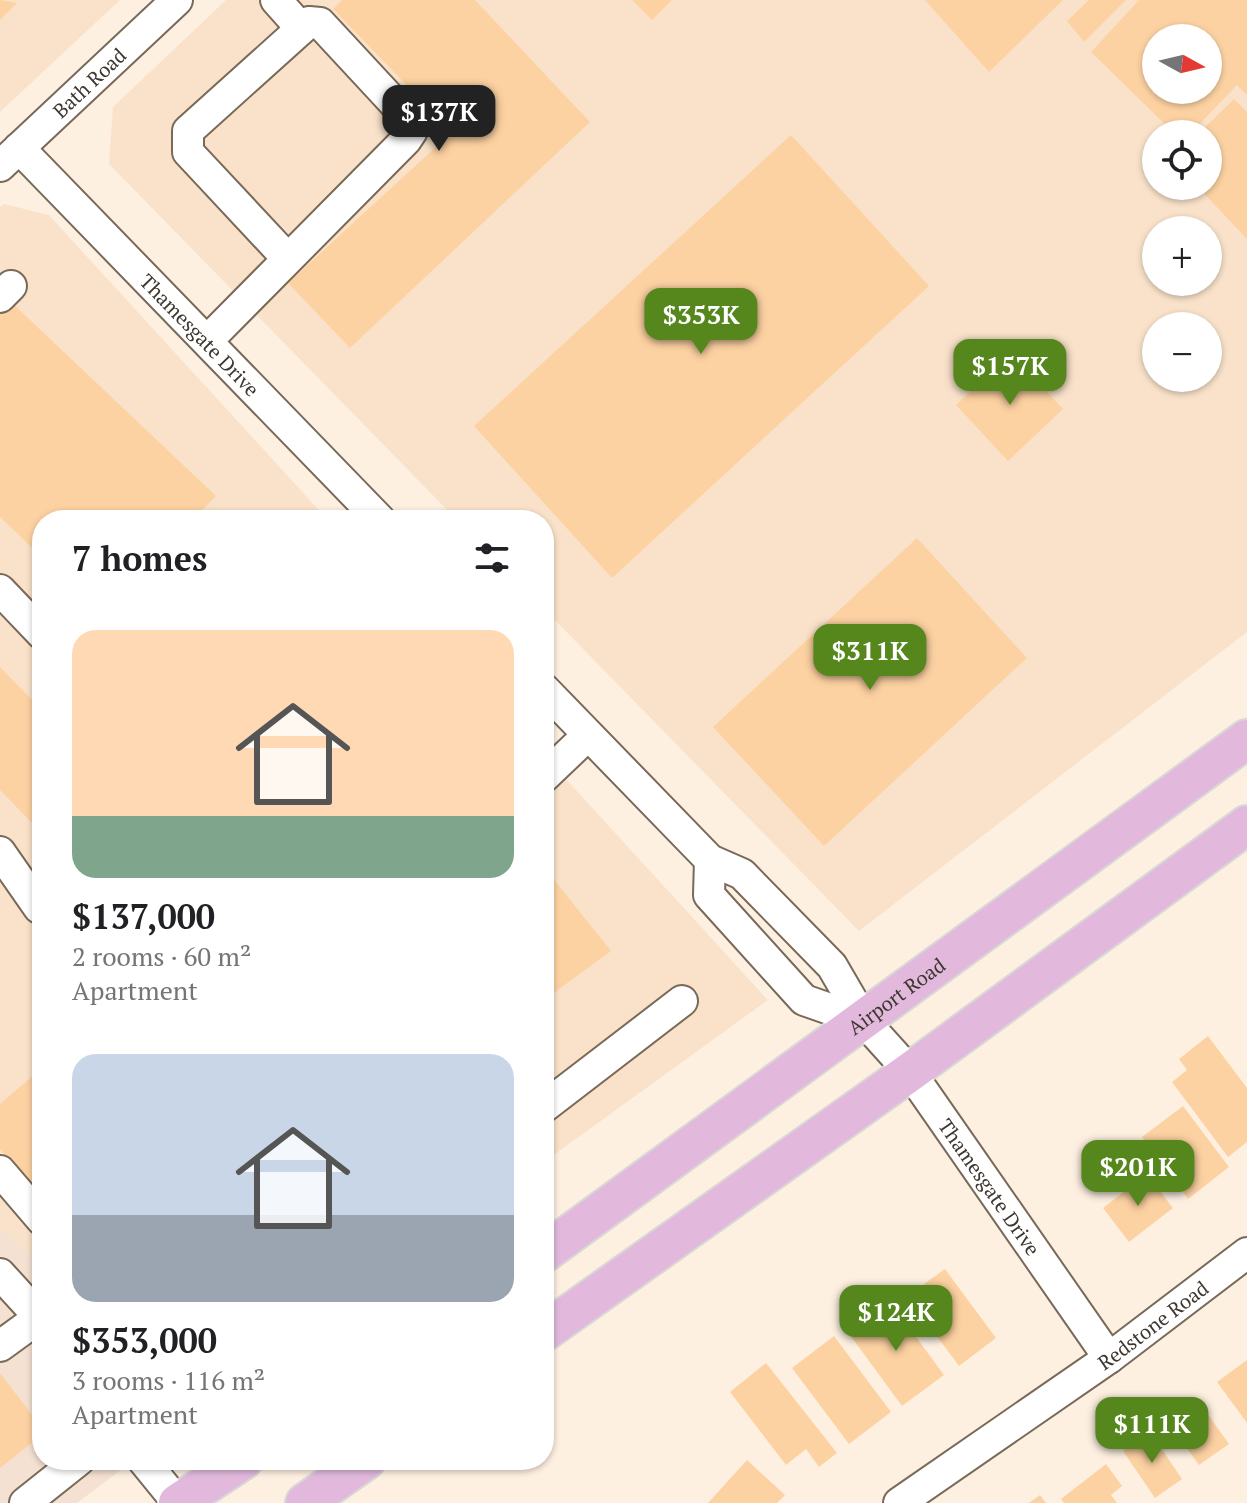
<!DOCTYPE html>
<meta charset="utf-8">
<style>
:root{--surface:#fff;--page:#f6f6f6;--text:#202124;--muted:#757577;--accent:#56871c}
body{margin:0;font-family:"PT Serif",serif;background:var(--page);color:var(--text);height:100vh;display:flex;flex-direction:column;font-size:30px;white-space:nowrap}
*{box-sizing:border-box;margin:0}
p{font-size:26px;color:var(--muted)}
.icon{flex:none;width:44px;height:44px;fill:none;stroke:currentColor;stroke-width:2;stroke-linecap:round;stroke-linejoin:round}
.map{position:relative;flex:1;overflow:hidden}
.side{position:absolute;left:32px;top:510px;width:522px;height:960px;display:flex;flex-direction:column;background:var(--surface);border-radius:32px;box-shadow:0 2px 6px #0004}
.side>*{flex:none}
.needle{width:52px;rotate:98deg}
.buttons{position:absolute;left:1142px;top:24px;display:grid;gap:16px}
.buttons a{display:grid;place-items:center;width:80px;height:80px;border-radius:50%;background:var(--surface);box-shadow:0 2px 6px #0004;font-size:40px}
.price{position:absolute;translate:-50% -68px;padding:0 18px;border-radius:16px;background:var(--accent);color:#fff;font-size:26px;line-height:52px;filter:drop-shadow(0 2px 4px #0008)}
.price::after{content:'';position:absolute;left:50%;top:48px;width:24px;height:18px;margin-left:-12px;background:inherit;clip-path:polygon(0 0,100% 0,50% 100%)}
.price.current{background:#222;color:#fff}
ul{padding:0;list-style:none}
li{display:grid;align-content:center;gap:16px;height:424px;padding:0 40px}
li span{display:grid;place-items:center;height:248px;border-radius:24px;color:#555}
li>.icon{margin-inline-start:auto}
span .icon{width:144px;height:144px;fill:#fffc;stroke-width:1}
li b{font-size:34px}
h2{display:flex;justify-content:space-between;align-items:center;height:96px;padding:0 40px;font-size:34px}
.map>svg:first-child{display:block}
</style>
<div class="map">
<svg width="1247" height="1503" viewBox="0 0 1247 1503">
<rect width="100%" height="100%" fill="#fef0e1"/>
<path fill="#f4e1d2" d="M0 1226 42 1266V1460H134L77 1503H0Z"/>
<path fill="#f9e2c9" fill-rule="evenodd" d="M0 0H120L0 112Z
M226 0H1247V632L859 931 544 609V520H457L109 164 113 107ZM1156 38H1208V90H1156ZM1156 134H1208V186H1156ZM1156 230H1208V282H1156ZM1156 326H1208V378H1156Z
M4 204 49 215 328 520H42V1266L0 1226V207Z
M544 755 768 1000 544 1162Z"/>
<path fill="#fdd2a2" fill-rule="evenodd" d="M0 0 17 3 0 20Z
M342 0H475L590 122 350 348 288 283 452 132 333 9Z
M632 0H672L652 20Z
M925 0H1063L989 72Z
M1089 0H1126L1084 42 1067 21Z
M1139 0H1247V95L1237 85 1190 134H1175L1091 52ZM1156 38H1208V90H1156Z
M1234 99 1247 112V239L1197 186H1208V134H1198Z
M791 135 929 286 612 578 474 426Z
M11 302 216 496 193 520H42V557L0 517V313Z
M1011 353 1063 409 1008 461 956 405Z
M917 538 1027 658 824 846 713 727Z
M0 667 42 710V814L32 823 0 790Z
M544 867 611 951 544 1000Z
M1208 1036 1247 1088V1142L1228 1157 1172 1082 1187 1070 1179 1059Z
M42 1068V1198L0 1149V1104Z
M1183 1106 1229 1167 1188 1199 1142 1137Z
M1147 1174 1173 1208 1129 1242 1103 1208Z
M945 1269 996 1338 959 1366 927 1323 944 1310 924 1284Z
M889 1300 944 1375 902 1406 847 1331Z
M834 1336 891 1412 849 1444 792 1368Z
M1247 1360V1423L1217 1382Z
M766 1363 837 1453 819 1467 806 1449 786 1465 730 1392Z
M0 1373 42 1428V1435L0 1468Z
M1197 1399 1229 1444 1199 1465 1167 1420Z
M1150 1432 1182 1479 1155 1498 1123 1451Z
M747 1460 785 1495 777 1503H708Z
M1106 1464 1122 1486 1111 1495 1117 1503H1064L1061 1499Z
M1040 1495 1046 1503H1029Z"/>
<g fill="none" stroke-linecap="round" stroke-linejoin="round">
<g stroke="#786958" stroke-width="34">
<g id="minor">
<path d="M276 0 300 27"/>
<path id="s1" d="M19 148 380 520"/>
<path id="s2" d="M0 166 177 0"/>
<path d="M0 297 11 286"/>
<path d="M207 341C273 274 339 207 406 140L412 131 410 120 320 23 309 22 188 131V152L288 259"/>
<path d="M0 590 42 634"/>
<path id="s3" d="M544 689 710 860 742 874 832 966 864 1021 910 1072 1109 1358"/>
<path d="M544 777 588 735"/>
<path d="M0 852 39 908"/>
<path d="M710 860 709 895 804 1000 864 1021"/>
<path d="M544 1107 682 1001"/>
<path d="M0 1171 42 1220"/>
<path d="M0 1274 42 1320"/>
<path d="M0 1346 40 1317"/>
<path d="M143 1460 178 1503"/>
<path d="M25 1503 79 1460"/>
<path id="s4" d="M899 1503 1109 1358 1247 1253"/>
</g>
</g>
<g stroke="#d8d7d6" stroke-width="42">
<g id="major">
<path id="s5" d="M544 1253 1247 739"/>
<path d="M544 1332 910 1072 1247 825"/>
<path d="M178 1503 243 1460"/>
<path d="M305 1503 366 1460"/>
</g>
</g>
<use href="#minor" stroke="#fff" stroke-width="30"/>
<use href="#major" stroke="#e2b9dd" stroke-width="38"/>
</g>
<g text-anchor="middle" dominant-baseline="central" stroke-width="6" stroke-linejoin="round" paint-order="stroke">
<g font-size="20" fill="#3e3730" stroke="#fef0e1">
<text stroke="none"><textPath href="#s2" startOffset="122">Bath Road</textPath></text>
<text stroke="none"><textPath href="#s1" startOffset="260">Thamesgate Drive</textPath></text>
<text stroke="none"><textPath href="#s5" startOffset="436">Airport Road</textPath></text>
<text stroke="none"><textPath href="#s3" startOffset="674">Thamesgate Drive</textPath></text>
<text stroke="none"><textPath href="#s4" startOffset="310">Redstone Road</textPath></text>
</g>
</g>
</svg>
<div class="buttons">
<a><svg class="needle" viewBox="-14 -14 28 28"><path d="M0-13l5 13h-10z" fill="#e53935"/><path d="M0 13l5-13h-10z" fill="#757577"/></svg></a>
<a><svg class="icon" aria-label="locate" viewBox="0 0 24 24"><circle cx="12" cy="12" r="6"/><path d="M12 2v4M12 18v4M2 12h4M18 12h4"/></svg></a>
<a>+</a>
<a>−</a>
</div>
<b class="price current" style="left:439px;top:153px">$137K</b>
<b class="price" style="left:701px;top:356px">$353K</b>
<b class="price" style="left:1010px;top:407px">$157K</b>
<b class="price" style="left:870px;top:692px">$311K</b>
<b class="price" style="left:1138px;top:1208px">$201K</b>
<b class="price" style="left:896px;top:1353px">$124K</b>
<b class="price" style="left:1152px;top:1465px">$111K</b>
<section class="side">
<h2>7 homes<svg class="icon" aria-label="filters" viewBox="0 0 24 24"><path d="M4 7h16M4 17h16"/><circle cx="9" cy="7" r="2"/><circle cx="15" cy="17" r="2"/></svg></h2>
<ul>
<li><span style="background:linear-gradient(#ffd9b3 75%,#7fa58c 0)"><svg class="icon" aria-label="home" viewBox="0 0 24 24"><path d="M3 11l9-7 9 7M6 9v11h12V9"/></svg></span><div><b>$137,000</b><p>2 rooms · 60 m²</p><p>Apartment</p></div></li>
<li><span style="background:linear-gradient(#c9d6e8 65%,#9aa5b1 0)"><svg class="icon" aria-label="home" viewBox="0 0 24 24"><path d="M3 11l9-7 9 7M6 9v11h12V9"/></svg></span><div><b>$353,000</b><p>3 rooms · 116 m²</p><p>Apartment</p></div></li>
</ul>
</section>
</div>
